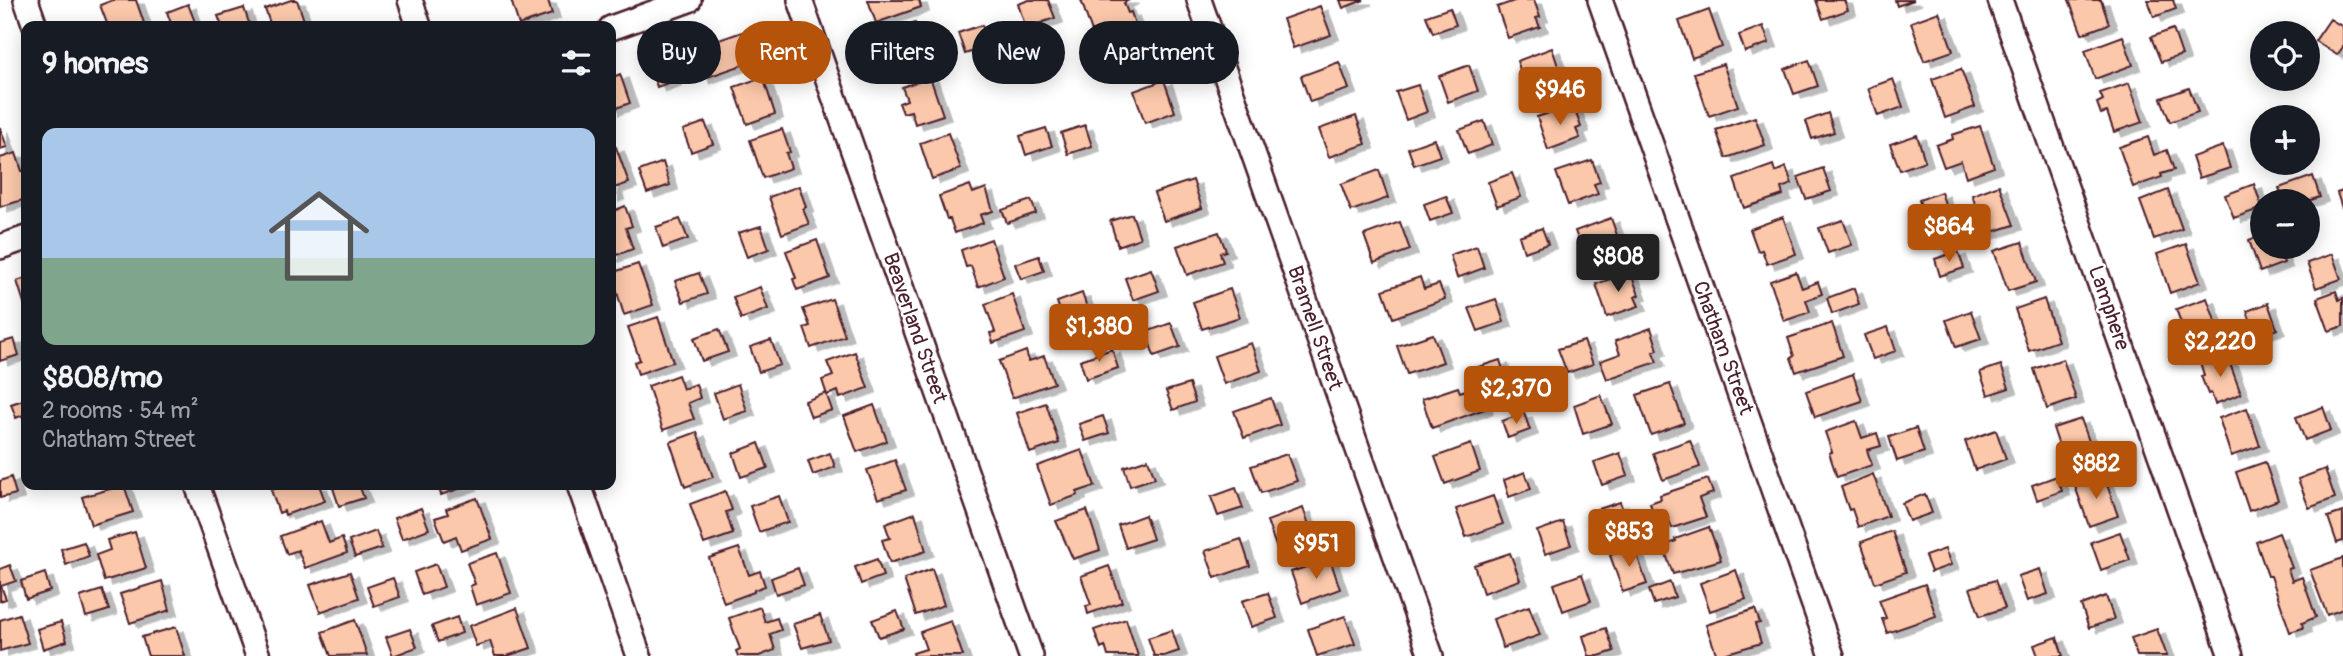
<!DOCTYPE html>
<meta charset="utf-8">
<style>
:root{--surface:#171b24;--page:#242831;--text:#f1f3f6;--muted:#9ea1a6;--accent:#b45309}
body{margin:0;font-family:Pangolin,sans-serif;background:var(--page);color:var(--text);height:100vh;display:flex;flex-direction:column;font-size:26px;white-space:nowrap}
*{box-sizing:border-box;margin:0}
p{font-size:23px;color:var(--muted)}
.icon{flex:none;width:38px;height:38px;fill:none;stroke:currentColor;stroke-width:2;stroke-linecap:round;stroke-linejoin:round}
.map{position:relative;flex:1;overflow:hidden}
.details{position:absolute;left:21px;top:21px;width:595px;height:469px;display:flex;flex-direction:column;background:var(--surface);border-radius:14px;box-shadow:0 4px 18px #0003}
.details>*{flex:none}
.guide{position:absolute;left:637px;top:21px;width:665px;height:63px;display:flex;gap:14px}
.buttons{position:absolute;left:2250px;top:21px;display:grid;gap:14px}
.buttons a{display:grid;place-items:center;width:70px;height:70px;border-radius:50%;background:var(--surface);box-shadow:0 4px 18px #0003;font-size:35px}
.price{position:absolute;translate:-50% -60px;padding:0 16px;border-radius:7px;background:var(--accent);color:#fff;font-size:23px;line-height:46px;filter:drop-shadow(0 2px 4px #0008)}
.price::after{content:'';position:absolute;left:50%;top:42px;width:21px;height:16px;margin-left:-10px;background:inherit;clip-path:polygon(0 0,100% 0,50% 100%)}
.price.selected{background:#222;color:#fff}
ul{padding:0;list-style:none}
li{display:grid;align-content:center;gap:14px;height:371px;padding:0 21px}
li span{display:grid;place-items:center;height:217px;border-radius:14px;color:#555}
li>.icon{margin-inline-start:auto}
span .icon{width:126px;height:126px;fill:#fffc;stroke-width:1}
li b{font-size:30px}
h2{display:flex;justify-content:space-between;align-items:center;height:84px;padding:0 21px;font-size:30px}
.chip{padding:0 24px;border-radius:32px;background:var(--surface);box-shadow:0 4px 18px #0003;font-size:24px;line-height:63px}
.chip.selected{background:var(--accent);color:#fff}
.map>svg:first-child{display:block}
</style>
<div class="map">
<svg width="2343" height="656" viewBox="0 0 2343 656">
<defs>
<filter id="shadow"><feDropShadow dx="8" dy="4.5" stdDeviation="0" flood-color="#0004"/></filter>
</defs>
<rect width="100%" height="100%" fill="#fff"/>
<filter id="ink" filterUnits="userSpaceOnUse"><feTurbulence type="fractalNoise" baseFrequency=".0143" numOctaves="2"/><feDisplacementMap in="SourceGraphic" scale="14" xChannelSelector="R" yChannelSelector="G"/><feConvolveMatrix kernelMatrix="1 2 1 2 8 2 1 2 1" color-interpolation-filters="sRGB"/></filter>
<g filter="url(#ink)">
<path fill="#fbc8ab" stroke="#4a1f2b" stroke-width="2" filter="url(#shadow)" d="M113 0H136L145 26H108L100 5Z
M291 0H297L305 23 302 24V26H271L265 9Z
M511 0H548L552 14 519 25Z
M868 0H919L921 7 876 23Z
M1029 0H1048L1055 18 1026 28 1018 4Z
M1081 0H1129L1124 3 1128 13 1131 12 1138 33 1097 47Z
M1340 0H1364L1343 8Z
M1517 0H1534L1540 17 1536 18 1540 27 1508 38 1497 7Z
M1816 0H1844L1848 10 1823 19Z
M1895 0H1914L1897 6Z
M2069 0H2101L2109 24 2082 34Z
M2148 0H2173L2176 9 2154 17Z
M188 4 195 22 182 26H172L167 12Z
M1320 6 1331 35 1293 48 1283 19Z
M244 8 250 26H222L218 16Z
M1450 8 1456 25 1433 33 1426 16Z
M1709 10 1722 47 1692 58 1679 21Z
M1939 12 1953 51 1924 61 1911 22Z
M2330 19 2343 27V47L2337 55 2315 41Z
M915 23 927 59 894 71 892 63 896 62 886 33Z
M982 25 989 46 965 54 958 33Z
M1763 26 1769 43 1745 52 1739 35Z
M2173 29 2182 55 2161 62 2151 37Z
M742 32 749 51 753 50 757 60 702 79 697 65 716 58 710 43Z
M2123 36 2133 65 2095 79 2085 50Z
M1552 48 1560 72 1550 75 1554 84 1528 93 1517 61Z
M665 57 674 81 657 87 649 63Z
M1809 60 1818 86 1794 94 1785 69Z
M1339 62 1349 89 1310 102 1301 76Z
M1723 64 1738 106 1709 116 1694 73Z
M1469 65 1478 91 1448 102 1439 76Z
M1961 69 1975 107 1945 118 1932 79Z
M620 74 630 103 611 110V78Z
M763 77 775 114 747 124 734 87Z
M930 77 943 115 915 124 911 111 903 113 899 103 907 100 902 87Z
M1893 79 1903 107 1878 116 1868 88Z
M1164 80 1175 112 1145 123 1134 91Z
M2129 83 2143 122 2114 132 2107 112 2101 114 2097 103 2103 100 2100 93Z
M1418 85 1427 112 1406 120 1396 92Z
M2189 88 2198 112 2170 122 2161 98Z
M1573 105 1581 127 1576 129 1580 138 1548 150 1537 117Z
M1828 113 1834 132 1812 139 1806 121Z
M1356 116 1366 144 1329 157 1319 129Z
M1755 117 1765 145 1726 158 1716 130Z
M1484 121 1492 145 1468 154 1459 130Z
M705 122 713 144 691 152 683 130Z
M1085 125 1092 146 1068 154 1061 133Z
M1980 126 1994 167 1966 177 1961 161 1944 167 1936 145 1953 139 1952 135Z
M0 127 7 147 0 149Z
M1046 128 1052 146 1026 155 1020 136Z
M782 129 790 152 786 153 791 168 763 178 750 140Z
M948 133 961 169 932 179 920 143Z
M1917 135 1925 161 1900 170 1890 144Z
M2148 137 2154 155 2167 150 2174 170 2161 174 2162 177 2133 187 2119 147Z
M1434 139 1440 156 1414 165 1408 148Z
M2223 146 2230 168 2199 178 2192 157Z
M616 147 629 183 614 188 616 195 611 197V149Z
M16 153 22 171H25L26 175V199L0 207V158Z
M1592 160 1600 182 1594 184 1598 194 1568 205 1556 172Z
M663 162 670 185 647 193 639 171Z
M1773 165 1775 172 1786 167 1792 184 1781 188 1783 195 1744 208 1734 179Z
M1823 168 1831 191 1806 199 1798 177Z
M1379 170 1388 198 1351 211 1341 184Z
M1512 173 1521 197 1497 206 1488 182Z
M2313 176 2320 197 2308 201H2284L2279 188Z
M1193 180 1202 208 1164 221 1154 193Z
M2254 184 2262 208 2234 218 2225 195Z
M970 185 973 193 986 188 993 211 980 215 983 223 955 233 950 219H947L939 196Z
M1999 185 2014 225 1986 234 1972 195Z
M799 186 806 207 803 209 809 224 782 234 769 197Z
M2168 190 2182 229 2154 239 2140 201Z
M2343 191V208H2342L2337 193Z
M1941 192 1949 216 1927 224 1919 200Z
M1446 196 1453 213 1430 221 1424 204Z
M1031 200 1036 213 1007 223 1002 210Z
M625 206 632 226 626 228 633 249 611 257V212Z
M1132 214 1140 238 1118 246 1110 221Z
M1783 217 1796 254 1767 264 1762 250 1758 251 1750 229Z
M1611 218 1618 238 1614 239 1619 252 1587 263 1575 231Z
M680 219 688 239 663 248 656 227Z
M1843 220 1852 245 1828 253 1819 228Z
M1400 222 1410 250 1374 263 1364 235Z
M761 226 769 249 747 257 738 233Z
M1542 228 1548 244 1524 252 1519 236Z
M1219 232 1226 251 1220 253 1223 262 1187 275 1177 246Z
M2263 234V247H2278L2284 263 2260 272 2249 240Z
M991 239 1004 277 978 287 971 266 966 267 961 250Z
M817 240 830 278 797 290 793 279 796 278 786 251Z
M2022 242 2036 282 2008 291 1994 251Z
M2186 244 2200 282 2170 293 2157 254Z
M1477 246 1484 268 1457 278 1450 255Z
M1958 251 1964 268 1940 276 1935 259Z
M2332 254 2341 279 2316 288 2307 263Z
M1039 256 1044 271 1021 279 1015 264Z
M638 264 653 305 624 315 611 273Z
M1151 269 1159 291 1133 300 1125 278Z
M1796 272 1802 288 1818 282 1822 294 1806 300 1810 312 1784 321 1770 281Z
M699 273 707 294 683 302 675 281Z
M1627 273 1631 274 1639 295 1635 297 1639 306 1607 317 1596 284Z
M1420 277 1424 289 1439 284 1445 299 1393 318 1383 290Z
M26 278V309L17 281Z
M760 287 768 309 741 319 733 297Z
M1854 288 1859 304 1832 314 1827 298Z
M1230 289 1240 317 1202 329 1193 302Z
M2336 291 2339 300 2343 298V326L2329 331 2317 298Z
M1082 293 1090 316 1065 325 1057 302Z
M1012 294 1025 332 993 343 990 333 995 332 985 304Z
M2207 298 2221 337 2190 347 2176 309Z
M832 299 845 336 811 348 804 328 810 326 803 309Z
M1496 299 1504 322 1478 331 1469 308Z
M2044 299 2058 341 2029 351 2015 309Z
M2268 303 2277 329 2256 336 2247 311Z
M1971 311 1981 339 1956 347 1946 320Z
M658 317 673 362 638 374 634 362 640 360 628 327Z
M1171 323 1180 347 1154 356 1146 332Z
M1832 323 1843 356 1796 372 1791 358 1794 356 1788 338Z
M1888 327 1896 351 1873 359 1864 335Z
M1651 328 1658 350 1653 352 1657 362 1607 379 1600 361 1620 354 1615 341Z
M719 329 728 352 702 361 694 338Z
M1433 334 1443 362 1407 374 1397 346Z
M14 339 19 355 0 361V343Z
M771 340 780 365 759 372 750 347Z
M1584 341 1593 364 1567 373 1558 349Z
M1251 343 1261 371 1224 384 1214 356Z
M1112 349 1118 368 1086 379 1080 360Z
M1026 351 1029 361 1044 356 1054 383 1012 398 999 361Z
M855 352 868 388 840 398 838 391 827 395 822 380 833 376 827 362Z
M2226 353 2241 394 2215 404 2211 393 2208 394 2201 376 2204 375 2200 362Z
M2063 359 2076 399 2047 409 2034 369Z
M1500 360 1506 379 1482 387 1475 368Z
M2001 365 2009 388 1988 395 1980 372Z
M1853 374 1862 401 1815 417 1806 391Z
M678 375 683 389 696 384 700 398 688 403 694 419 663 430 648 386Z
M738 384 747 411 723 419 714 393Z
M1189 384 1195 402 1173 410 1166 391Z
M1670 384 1684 423 1651 435 1637 395Z
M1477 386 1485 409 1432 428 1422 399 1458 387 1460 392Z
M826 393 832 410 811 417 805 401Z
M1601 395 1612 424 1583 434 1574 405Z
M1271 398 1280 425 1244 438 1234 411Z
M26 399V414L16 418 11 404Z
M1046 403 1059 443 1030 453 1017 413Z
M874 405 887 441 857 452 844 416Z
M2323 407 2331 430 2305 440 2296 417Z
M2247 408 2260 446 2231 456 2219 418Z
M1524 413 1530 430 1508 438 1502 421Z
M1103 416 1109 433 1085 441 1079 424Z
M2081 419 2095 458 2066 467 2053 428Z
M1856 421 1862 438 1877 433 1881 446 1867 450 1872 465 1837 477 1829 453 1832 452 1825 432Z
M1916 428 1924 452 1897 461 1889 437Z
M1996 430 2006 459 1975 470 1965 441Z
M697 432 713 477 685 487 670 442Z
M1690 440 1700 467 1663 480 1653 453Z
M759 443 768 468 741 477 733 453Z
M1471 444 1480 471 1445 484 1435 457Z
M1082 450 1095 486 1077 492 1078 495 1051 505 1037 466Z
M830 453 835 467 813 475 808 461Z
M1620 453 1628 476 1602 485 1594 462Z
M1287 454 1297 481 1261 493 1251 466Z
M1148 459 1155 478 1130 486 1124 467Z
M895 460 906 490 878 499 867 470Z
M2265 462 2278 500 2249 511 2236 472Z
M2325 469 2335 498 2309 508 2298 479Z
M1525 472 1531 489 1509 497 1504 480Z
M1873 474 1888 516 1858 527 1852 509 1849 510 1841 487Z
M2057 476 2062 491 2037 500 2032 485Z
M2104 476 2118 516 2089 526 2075 486Z
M11 477 16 494 0 498V481Z
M1708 479 1713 493 1699 498 1706 517 1672 528 1665 511 1654 515 1650 503 1661 499 1660 495Z
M124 485 133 512 91 525 82 497Z
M287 485H319L325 501 285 515 284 511 279 513 271 490Z
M343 485H359L364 498 339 506 333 488Z
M438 485H470L441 495Z
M1236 488 1243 508 1218 516 1211 497Z
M725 491 732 510 726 512 733 534 704 544 690 504Z
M1925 494 1932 513 1909 521 1902 503Z
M779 496 788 522 759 532 750 506Z
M1493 496 1503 524 1466 537 1456 509Z
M477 498 492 539 461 550 456 536 444 541 435 518 448 514 446 509Z
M1620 502 1629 526 1604 535 1596 510Z
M421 508 429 529 402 539 394 518Z
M1303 508 1313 536 1277 549 1267 521Z
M1087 510 1100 550 1073 559 1056 521Z
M2343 512V541L2337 543 2328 517Z
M915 513 926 551 890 563 882 540 890 538 885 524Z
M1145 515 1153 539 1126 548 1118 525Z
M321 521 329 543 342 538 347 553 305 568 298 550 287 554 280 536Z
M1563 522 1571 545 1545 554 1537 531Z
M1709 527 1721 560 1673 574 1663 546 1676 541 1675 539Z
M376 531 382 548 355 557 349 541Z
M1892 531 1906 572 1875 583 1861 542Z
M135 532 146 568 104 581 96 555 110 550 107 540Z
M2120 532 2130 560 2101 570 2091 542Z
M2279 533 2292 568 2288 569 2292 581 2302 577 2316 617 2302 623 2303 628 2290 632 2271 576H2268L2256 542Z
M1241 539 1250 566 1215 578 1205 551Z
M84 542 89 556 66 565 61 549Z
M1634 546 1647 584 1623 592 1610 555Z
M739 548 749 575 760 571 765 586 754 590V592L724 603 709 558Z
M1945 549 1951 565 1931 572 1925 556Z
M497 553 511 593 476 605 470 586 475 584 467 563Z
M1510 553 1520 580 1483 593 1474 565Z
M2343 558V609L2327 615 2310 570Z
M877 559 883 576 861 584 855 567Z
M1330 559 1340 589 1302 603 1291 572Z
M436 564 444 587 422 595 414 572Z
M10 565 16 581 1 586 6 599 0 601V569Z
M1109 566 1122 602 1088 614 1086 606 1091 605 1081 576Z
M798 568 804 585 776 594 771 578Z
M932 569 944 605 916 615 904 579Z
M2040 569 2048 594 2027 601 2018 576Z
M1736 570 1746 599 1710 611 1700 583Z
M350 572 359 598 320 612 310 585Z
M45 573 50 591 26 599 21 581Z
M1582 574 1591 601 1563 611 1554 584Z
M393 578 400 597 374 606 367 587Z
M1995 580 2005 608 1980 616 1970 588Z
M162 581 170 610 130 623 120 594Z
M1670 582 1675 597 1654 604 1649 590Z
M1925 584 1936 616 1887 633 1882 619 1886 618 1879 600Z
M102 590 109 610 86 617 80 597Z
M1268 593 1277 618 1251 627 1242 601Z
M2106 596 2114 619 2089 628 2081 605Z
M1529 606 1540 635 1503 648 1493 619Z
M760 607 765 622 777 618 781 630 770 634 775 650 759 656H738L736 651 740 649 729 618Z
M517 608 531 648 507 656H495L490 641 476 646 469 626Z
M1755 609 1760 623 1755 624 1761 643 1717 656 1706 625Z
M897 611 904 629 879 637 872 620Z
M19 614 28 643 0 651V620Z
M820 615 829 640 802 648 793 624Z
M1345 616 1355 644 1317 656 1308 629Z
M457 617 462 633 438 642 432 626Z
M1126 619 1138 656H1108L1105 646 1101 648 1094 630Z
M355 620 367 655 331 656 322 632Z
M951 621 963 656H914L913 653 926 649 920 632Z
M61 622 67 641 43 649 37 629Z
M176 627 185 656H148L142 637Z
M1606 628 1614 651 1599 656H1589L1583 636Z
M410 629 417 647 393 656 386 637Z
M2157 629 2167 656H2137L2131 638Z
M1172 630 1179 651 1164 656H1154L1148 638Z
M2057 637 2063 656H2038L2034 645Z"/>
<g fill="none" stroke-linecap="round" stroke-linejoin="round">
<g stroke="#4a1f2b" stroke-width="28">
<path id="street" d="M26 0 35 26
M410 0 419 26
M800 0 1031 656
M1199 0 1431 656
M1600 0 1832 656
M2000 0 2231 656
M611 28 689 0
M0 247 26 238
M197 485 258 656
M579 485 639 656"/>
</g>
<use href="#street" stroke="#fff" stroke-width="23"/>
</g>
</g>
<g text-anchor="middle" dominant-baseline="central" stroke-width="5" stroke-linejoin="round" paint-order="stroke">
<g font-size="21" fill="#4a1f2b" stroke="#fff">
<text transform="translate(2109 308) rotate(71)">Lamphere</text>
<text transform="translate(915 328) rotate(71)">Beaverland Street</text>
<text transform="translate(1315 328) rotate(71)">Bramell Street</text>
<text transform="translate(1723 348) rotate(70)">Chatham Street</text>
</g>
</g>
</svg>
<div class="buttons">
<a><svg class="icon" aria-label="locate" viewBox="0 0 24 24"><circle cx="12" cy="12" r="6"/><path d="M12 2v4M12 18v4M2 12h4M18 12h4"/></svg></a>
<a>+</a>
<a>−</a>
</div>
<b class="price" style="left:1560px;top:127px">$946</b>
<b class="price" style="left:1949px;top:264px">$864</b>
<b class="price selected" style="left:1618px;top:294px">$808</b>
<b class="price" style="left:1099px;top:364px">$1,380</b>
<b class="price" style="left:2220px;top:379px">$2,220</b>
<b class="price" style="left:1516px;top:426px">$2,370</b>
<b class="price" style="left:2096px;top:501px">$882</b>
<b class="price" style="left:1629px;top:569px">$853</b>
<b class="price" style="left:1316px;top:581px">$951</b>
<div class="guide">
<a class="chip">Buy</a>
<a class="chip selected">Rent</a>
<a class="chip">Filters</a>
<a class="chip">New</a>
<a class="chip">Apartment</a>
</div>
<section class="details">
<h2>9 homes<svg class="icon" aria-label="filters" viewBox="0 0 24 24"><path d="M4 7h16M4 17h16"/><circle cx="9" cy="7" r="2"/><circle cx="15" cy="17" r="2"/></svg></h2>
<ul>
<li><span style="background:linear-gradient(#a9c7e8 60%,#7fa58c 0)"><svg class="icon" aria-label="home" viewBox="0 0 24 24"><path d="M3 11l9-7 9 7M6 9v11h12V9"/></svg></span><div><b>$808/mo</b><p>2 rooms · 54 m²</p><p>Chatham Street</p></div></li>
</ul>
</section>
</div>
